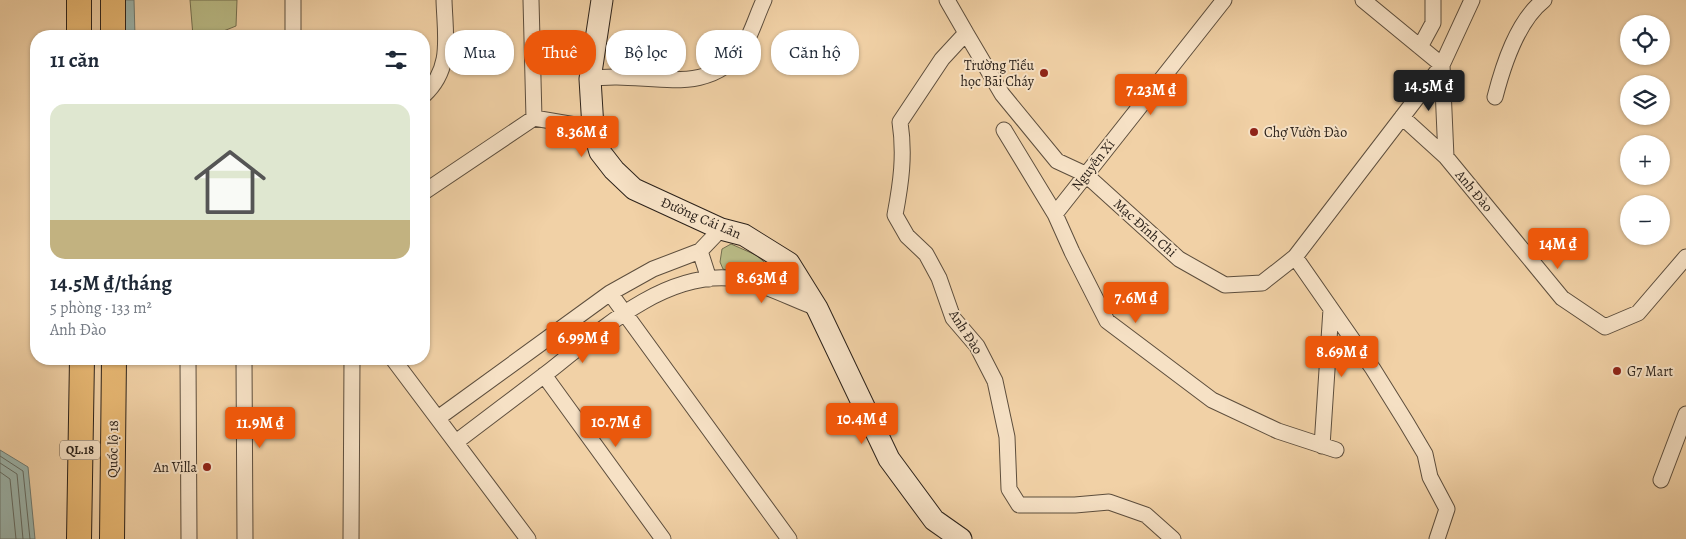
<!DOCTYPE html>
<html lang="vi">
<meta charset="utf-8">
<style>
:root{--surface:#fff;--page:#f2f2f3;--text:#1f2937;--muted:#747a83;--line:#e0e1e3;--accent:#ea580c}
body{margin:0;font-family:Alegreya,serif;background:var(--page);color:var(--text);height:100vh;display:flex;flex-direction:column;font-size:19px;white-space:nowrap}
*{box-sizing:border-box;margin:0}
p{font-size:16px;color:var(--muted)}
.icon{flex:none;width:28px;height:28px;fill:none;stroke:currentColor;stroke-width:2;stroke-linecap:round;stroke-linejoin:round}
.map{position:relative;flex:1;overflow:hidden}
.panel{position:absolute;left:30px;top:30px;width:400px;height:335px;display:flex;flex-direction:column;background:var(--surface);border-radius:20px;box-shadow:0 1px 4px #0004}
.panel>*{flex:none}
.banner{position:absolute;left:445px;top:30px;width:475px;height:45px;display:flex;gap:10px}
.tools{position:absolute;left:1620px;top:15px;display:grid;gap:10px}
.tools a{display:grid;place-items:center;width:50px;height:50px;border-radius:50%;background:var(--surface);box-shadow:0 1px 4px #0004;font-size:25px}
.price{position:absolute;translate:-50% -42px;padding:0 11px;border-radius:5px;background:var(--accent);color:#fff;font-size:16px;line-height:32px;filter:drop-shadow(0 1px 2px #0008)}
.price::after{content:'';position:absolute;left:50%;top:30px;width:15px;height:11px;margin-left:-8px;background:inherit;clip-path:polygon(0 0,100% 0,50% 100%)}
.price.active{background:#222;color:#fff}
ul{padding:0;list-style:none}
li{display:grid;align-content:center;gap:10px;height:265px;padding:0 20px}
li+li{border-top:1px solid var(--line)}
li span{display:grid;place-items:center;height:155px;border-radius:15px;color:#555}
li>.icon{margin-inline-start:auto}
span .icon{width:90px;height:90px;fill:#fffc;stroke-width:1}
li b{font-size:21px}
h2{display:flex;justify-content:space-between;align-items:center;height:60px;padding:0 20px;font-size:21px}
.pill{padding:0 18px;border-radius:20px;background:var(--surface);box-shadow:0 1px 4px #0004;font-size:18px;line-height:45px}
.pill.active{background:var(--accent);color:#fff}
.map>svg:first-child{display:block}
</style>
<div class="map">
<svg width="1686" height="539" viewBox="0 0 1686 539">
<rect width="100%" height="100%" fill="#f1d1a6"/>
<filter id="stains"><feTurbulence type="fractalNoise" baseFrequency=".004" numOctaves="4"/><feColorMatrix values="0 0 0 0 .2 0 0 0 0 .09 0 0 0 0 .02 0 0 0 .5 -.17"/></filter>
<radialGradient id="worn" r=".72"><stop offset=".6" stop-color="#630" stop-opacity="0"/><stop offset="1" stop-color="#630" stop-opacity=".3"/></radialGradient>
<path fill="#babc87" stroke="#736f50" d="M190 0H237L236 26 216 34V36H193Z
M731 244 756 255 769 266 766 275 755 279 723 269 720 262 722 249Z"/>
<path fill="#9cb6ae" stroke="#6f7b73" d="M125 0H134L135 36H125Z
M0 450 28 467 35 539H0Z"/>
<g fill="none" stroke-linecap="round" stroke-linejoin="round">
<path stroke="#646c64" stroke-width="1" d="M0 456 23 471 30 539
M0 463 17 474 23 539
M0 472 10 479 16 539"/>
<g stroke="#5d4e3d" stroke-width="17">
<path id="street" d="M531 0 534 118
M947 0 966 33 942 59 900 122C905 155 901 183 895 215L907 236 926 254 939 278 953 318 977 346 995 381 1007 437 1009 489 1019 505H1075L1109 502 1146 515 1173 539
M1363 0 1442 65 1446 157
M966 33 1002 94 1057 161 1085 174 1179 259 1225 285 1262 283 1295 257 1442 65 1472 0
M293 36V0
M1420 47 1433 23V0
M590 79C643 69 708 102 744 46 752 32 757 15 764 0
M424 95C453 68 445 36 444 0
M1495 97C1503 66 1517 21 1544 0
M1402 117 1446 157 1562 298 1605 327 1638 313 1686 257
M1004 130 1055 214 1072 252 1107 321 1212 400 1278 431 1336 450
M424 192 534 118 593 128
M1055 214 1224 0
M700 251 709 279
M1295 257 1373 369 1406 422 1425 454 1430 477 1447 509 1437 539
M610 293 789 539
M188 359 189 539
M244 359 245 539
M393 359 528 539
M544 375 663 539
M438 418 610 293 653 269 700 251 721 229
M456 442C486 419 517 396 547 373 597 334 659 274 728 278 758 280 789 298 817 308
M1322 446 1331 309
M1661 480 1686 414
M351 539 352 359"/>
</g>
<g stroke="#2c221a" stroke-width="23">
<path id="secondary" d="M602 0 590 79 593 128 600 152 614 170 634 189 721 229 744 235 789 263 817 308 889 459 934 520 961 539"/>
</g>
<g stroke="#2c221a" stroke-width="26">
<path id="primary" d="M79 0V36
M113 0V36
M79 539 82 359
M112 539 114 359"/>
</g>
<use href="#street" stroke="#f6e1c5" stroke-width="15"/>
<use href="#secondary" stroke="#f6e1c5" stroke-width="21"/>
<use href="#primary" stroke="#e8b873" stroke-width="24"/>
</g>
<g fill="#8f2418" stroke="#f6e1c5" stroke-width="2">
<circle cx="1044" cy="73" r="5"/>
<circle cx="1254" cy="132" r="5"/>
<circle cx="1617" cy="371" r="5"/>
<circle cx="207" cy="467" r="5"/>
</g>
<g text-anchor="middle" dominant-baseline="central" stroke-width="4" stroke-linejoin="round" paint-order="stroke">
<rect fill="#f6e1c5" stroke="#695b4d" stroke-width="1" x="60" y="440.5" width="40" height="19" rx="4"/>
<g font-size="12" font-weight="bold" fill="#2c221a">
<text x="80" y="450">QL.18</text>
</g>
<g font-size="14" fill="#2c221a" stroke="#f6e1c5" text-anchor="end">
<text x="1034" y="65">Trường Tiểu<tspan x="1034" dy="16">học Bãi Cháy</tspan></text>
<text x="1264" y="132" text-anchor="start">Chợ Vườn Đào</text>
<text x="1627" y="371" text-anchor="start">G7 Mart</text>
<text x="197" y="467">An Villa</text>
</g>
<g font-size="14" fill="#2c221a" stroke="#f6e1c5">
<text transform="translate(1093 165) rotate(-52)">Nguyễn Xí</text>
<text transform="translate(1474 191) rotate(50)">Anh Đào</text>
<text transform="translate(701 218) rotate(23)">Đường Cái Lân</text>
<text transform="translate(1145 228) rotate(42)">Mạc Đĩnh Chi</text>
<text transform="translate(966 332) rotate(57)">Anh Đào</text>
<text transform="translate(113 449) rotate(-89)">Quốc lộ 18</text>
</g>
</g>
<rect width="100%" height="100%" filter="url(#stains)"/>
<rect width="100%" height="100%" fill="url(#worn)"/>
</svg>
<div class="tools">
<a><svg class="icon" aria-label="locate" viewBox="0 0 24 24"><circle cx="12" cy="12" r="6"/><path d="M12 2v4M12 18v4M2 12h4M18 12h4"/></svg></a>
<a><svg class="icon" aria-label="layers" viewBox="0 0 24 24"><path d="M12 4l9 5-9 5-9-5zM3 14l9 5 9-5"/></svg></a>
<a>+</a>
<a>−</a>
</div>
<b class="price active" style="left:1429px;top:112px">14.5M ₫</b>
<b class="price" style="left:1151px;top:116px">7.23M ₫</b>
<b class="price" style="left:582px;top:158px">8.36M ₫</b>
<b class="price" style="left:1558px;top:270px">14M ₫</b>
<b class="price" style="left:762px;top:304px">8.63M ₫</b>
<b class="price" style="left:1136px;top:324px">7.6M ₫</b>
<b class="price" style="left:583px;top:364px">6.99M ₫</b>
<b class="price" style="left:1342px;top:378px">8.69M ₫</b>
<b class="price" style="left:862px;top:445px">10.4M ₫</b>
<b class="price" style="left:616px;top:448px">10.7M ₫</b>
<b class="price" style="left:260px;top:449px">11.9M ₫</b>
<div class="banner">
<a class="pill">Mua</a>
<a class="pill active">Thuê</a>
<a class="pill">Bộ lọc</a>
<a class="pill">Mới</a>
<a class="pill">Căn hộ</a>
</div>
<section class="panel">
<h2>11 căn<svg class="icon" aria-label="filters" viewBox="0 0 24 24"><path d="M4 7h16M4 17h16"/><circle cx="9" cy="7" r="2"/><circle cx="15" cy="17" r="2"/></svg></h2>
<ul>
<li><span style="background:linear-gradient(#dfe7d0 75%,#c2b280 0)"><svg class="icon" aria-label="home" viewBox="0 0 24 24"><path d="M3 11l9-7 9 7M6 9v11h12V9"/></svg></span><div><b>14.5M ₫/tháng</b><p>5 phòng · 133 m²</p><p>Anh Đào</p></div></li>
</ul>
</section>
</div>
